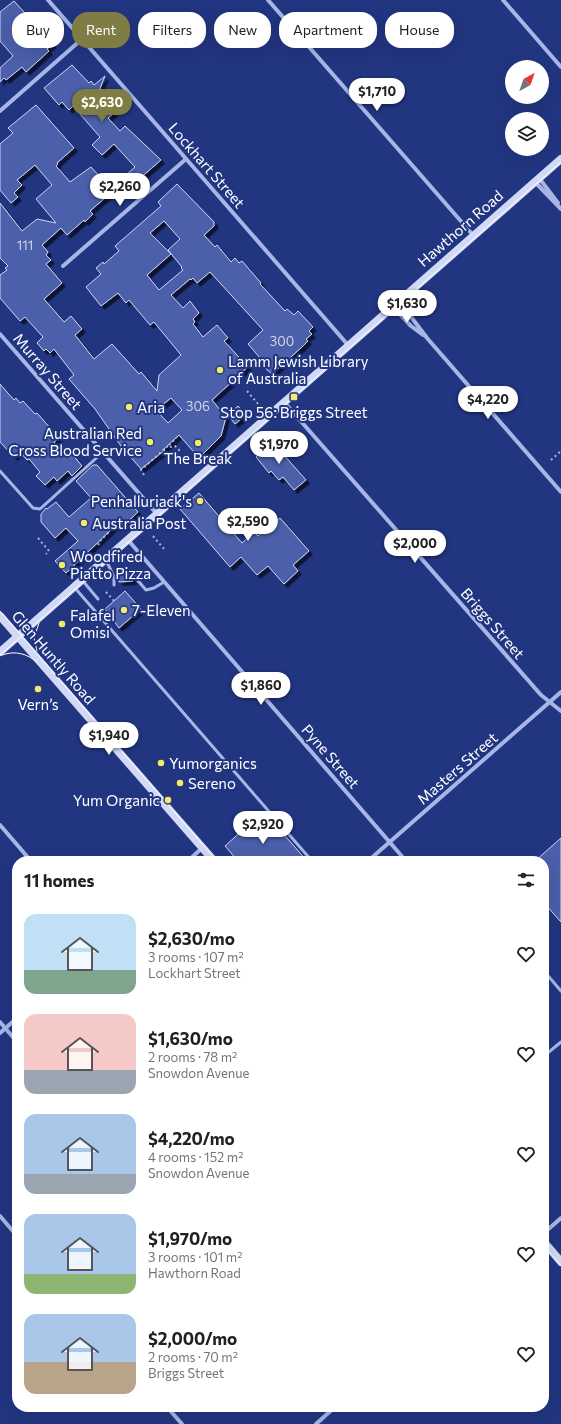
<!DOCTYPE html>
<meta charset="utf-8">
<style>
:root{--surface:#fff;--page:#f2f2f2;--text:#202124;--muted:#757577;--accent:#7f7c44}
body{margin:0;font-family:Commissioner,sans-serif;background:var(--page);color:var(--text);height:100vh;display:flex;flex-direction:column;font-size:15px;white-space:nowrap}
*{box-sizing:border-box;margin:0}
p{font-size:13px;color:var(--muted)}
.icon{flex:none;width:22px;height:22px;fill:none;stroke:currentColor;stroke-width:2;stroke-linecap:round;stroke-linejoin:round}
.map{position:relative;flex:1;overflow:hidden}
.panel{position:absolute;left:12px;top:856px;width:537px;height:556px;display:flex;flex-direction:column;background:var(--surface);border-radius:16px;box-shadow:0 4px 16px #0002}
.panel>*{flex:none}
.top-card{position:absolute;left:12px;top:12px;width:537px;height:36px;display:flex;gap:8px}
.needle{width:26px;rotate:40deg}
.tools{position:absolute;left:505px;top:60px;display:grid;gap:8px}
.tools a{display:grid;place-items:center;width:44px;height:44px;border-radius:50%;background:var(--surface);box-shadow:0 4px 16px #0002;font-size:20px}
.price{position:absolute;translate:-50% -34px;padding:0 9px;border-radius:14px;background:#fff;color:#222;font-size:13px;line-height:26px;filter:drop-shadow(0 1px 2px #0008)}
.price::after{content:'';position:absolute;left:50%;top:24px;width:12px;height:9px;margin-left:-6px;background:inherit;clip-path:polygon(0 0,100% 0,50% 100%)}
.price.on{background:var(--accent);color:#fff}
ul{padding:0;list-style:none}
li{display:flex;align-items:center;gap:12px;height:100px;padding:0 12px}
li span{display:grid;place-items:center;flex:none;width:112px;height:80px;border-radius:12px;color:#555}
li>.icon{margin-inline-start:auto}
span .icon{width:48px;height:48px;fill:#fffc;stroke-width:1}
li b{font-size:17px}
h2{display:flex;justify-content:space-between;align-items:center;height:48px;padding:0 12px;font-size:17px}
.chip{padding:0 14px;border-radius:16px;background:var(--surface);box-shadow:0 4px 16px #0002;font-size:14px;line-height:36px}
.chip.on{background:var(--accent);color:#fff}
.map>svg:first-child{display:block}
</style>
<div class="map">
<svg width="561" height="1424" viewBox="0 0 561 1424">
<defs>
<filter id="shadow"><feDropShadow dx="3.5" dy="3.5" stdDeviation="0" flood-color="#0009"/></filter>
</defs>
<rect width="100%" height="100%" fill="#223581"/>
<path fill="#4b5faa" stroke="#ccd5f6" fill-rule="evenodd" filter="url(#shadow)" d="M14 1 53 44 47 49 49 51 26 72 22 67 6 80 4 78 0 82V68L13 56 0 41V12Z
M72 65 89 83 91 81 94 85 105 76 99 91 102 95 99 97 114 113 108 118 120 131 125 126 161 160 123 193 116 184 135 167 114 144 102 155 92 145 100 137 73 106 69 110 62 102 59 105 44 88Z
M36 105 74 148 57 163 58 164 56 166 70 182 91 167 113 191 90 211 93 214 85 222 84 220 67 235 61 228 42 245 48 252 46 255 51 260 46 264 62 283 44 299 64 322 71 316 82 329 75 335 94 359 112 344 139 374 141 372 157 391 159 375 181 355 154 322 150 325 129 300 126 303 118 293 101 306 86 287 101 274 96 268 103 262 104 264 119 251 115 246 161 206 158 202 177 184 214 222V226L204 235 215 247 217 245 231 262 235 258 239 263 242 261 261 283 260 284 285 311 287 309 294 315 298 311 313 327 309 331 312 334 306 339 308 341 302 347 272 374 265 368 267 366 248 344 263 330 210 272 197 283 193 278 191 280 190 279 171 295 183 308 190 301 199 313 193 319 195 322 193 324 203 337 217 325 228 338 224 341 248 367 212 400 226 417 221 436 199 458 179 435 164 449 165 450 141 469 121 446 95 409 69 379 74 375 54 349 50 353 46 349 44 351 37 343 43 337 25 317 20 321 0 298V275L7 270 5 268 8 266 0 258V203L22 231 37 219 56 223 36 199 52 185 35 165 17 180 22 185 14 193 18 197 11 203 0 190V144L13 133 8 128ZM164 221 180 239 168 250 182 267 181 268 183 270 159 290 147 275 171 254 150 233ZM171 398 182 410 168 423 156 410Z
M0 384 14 400 16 398 20 403 23 401 35 414 37 413 59 438 54 442 69 458 73 455 82 466 72 476 68 471 57 481 54 477 45 485 36 476 40 472 29 459 27 460 20 452 14 457 0 442Z
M238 406 246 415 235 424 228 415Z
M265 441 269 446 271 444 273 446 275 445 306 480 294 490 283 477 279 480 271 471 269 473 256 457 258 455 254 451Z
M93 465H97L138 512 121 528 119 526 117 528 115 526 66 573 55 561 78 541 66 528 55 538 41 522V514L46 508 47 509 56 502 69 517 91 498 76 481Z
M199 493 242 543 254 532 258 536 280 518 309 551 293 565 298 571 284 584 268 566 257 575 241 557 230 567 180 509Z
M132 571 130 575 133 581 119 582 118 572Z
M125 591 141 609 119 628 105 609Z
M254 820 264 832 274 823 307 861H238L225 846Z
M561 838V922L544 903V861H535Z"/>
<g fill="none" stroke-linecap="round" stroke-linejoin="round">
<path stroke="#a8b6e7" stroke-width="2" stroke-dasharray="2 3" stroke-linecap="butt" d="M247 391 259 405
M169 445 177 437
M551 460 561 451
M144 475 141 470 169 445 171 447 175 446 181 452
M153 536 164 549
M38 538 49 551 46 554
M99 545 98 543 109 532
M106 592 116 603"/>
<path stroke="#a8b6e7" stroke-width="3" d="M0 471 33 508 40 509 103 452
M106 560 114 577V585
M133 575 146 590 154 588 164 582
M82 580 98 599
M75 588 312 861
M544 971 561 991
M544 1056 561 1042"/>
<path stroke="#a8b6e7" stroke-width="4" d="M48 0 348 345
M268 0 473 235
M503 0 561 67
M0 111 82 39
M539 178 558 203
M535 182 561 209
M63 266 186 159
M399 301 427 338 561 492
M393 307 411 326 423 335
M0 334 157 514
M284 402 541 695 561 711
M128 540 406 861
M0 825 31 861
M188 861 202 848
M204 861 209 856
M368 861 561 692
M0 1022 17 1042
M0 1033 17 1018
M0 1216 17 1236
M544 1233 561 1218
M167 1407 182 1424
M316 1424 335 1407"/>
<path stroke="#d2d9f6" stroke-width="8" d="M0 616 214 861
M0 652 561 159
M544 1242 561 1262"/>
<path stroke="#fff" stroke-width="1" d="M0 611 217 861
M37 651 34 638 39 623
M0 655 561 162
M2 655C16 650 27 654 37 662
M544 1246 561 1266"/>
</g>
<g fill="#f3eb6a" stroke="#223581" stroke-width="1.5">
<circle cx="220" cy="370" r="4"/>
<rect x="290" y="393" width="8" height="8" rx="2"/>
<circle cx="129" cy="407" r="4"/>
<circle cx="150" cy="442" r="4"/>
<circle cx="198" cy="443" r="4"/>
<circle cx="200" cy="501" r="4"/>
<circle cx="84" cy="523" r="4"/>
<circle cx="62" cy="565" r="4"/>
<circle cx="124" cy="610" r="4"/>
<circle cx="62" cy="624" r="4"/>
<circle cx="38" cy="689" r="4"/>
<circle cx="161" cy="763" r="4"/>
<circle cx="180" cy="783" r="4"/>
<circle cx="168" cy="800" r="4"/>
</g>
<g text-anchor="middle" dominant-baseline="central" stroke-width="4" stroke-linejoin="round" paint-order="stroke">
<g font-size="13" fill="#d2d7ea">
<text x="25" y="245">111</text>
<text x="282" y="341">300</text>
<text x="198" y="406">306</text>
</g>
<g font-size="15" fill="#fff" stroke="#223581">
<text transform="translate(207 165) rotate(49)">Lockhart Street</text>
<text transform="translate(460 228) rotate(-41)">Hawthorn Road</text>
<text transform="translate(48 371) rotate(49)">Murray Street</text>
<text transform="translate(493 623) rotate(49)">Briggs Street</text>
<text transform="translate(54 657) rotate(49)">Glen Huntly Road</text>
<text transform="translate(331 756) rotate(49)">Pyne Street</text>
<text transform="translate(457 768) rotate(-41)">Masters Street</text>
</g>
<g font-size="15" fill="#fff" stroke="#223581" text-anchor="start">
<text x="228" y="361">Lamm Jewish Library<tspan x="228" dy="17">of Australia</tspan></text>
<text x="137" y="407">Aria</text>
<text x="294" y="412" text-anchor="middle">Stop 56: Briggs Street</text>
<text x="142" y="433" text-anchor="end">Australian Red<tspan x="142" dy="17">Cross Blood Service</tspan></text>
<text x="198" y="458" text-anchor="middle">The Break</text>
<text x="192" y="501" text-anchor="end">Penhalluriack's</text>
<text x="92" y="523">Australia Post</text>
<text x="70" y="556">Woodfired<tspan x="70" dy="17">Piatto Pizza</tspan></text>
<text x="132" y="610">7-Eleven</text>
<text x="70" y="615">Falafel<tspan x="70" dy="17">Omisi</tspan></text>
<text x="38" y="704" text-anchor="middle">Vern’s</text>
<text x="169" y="763">Yumorganics</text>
<text x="188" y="783">Sereno</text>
<text x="160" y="800" text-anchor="end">Yum Organic</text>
</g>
</g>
</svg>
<div class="tools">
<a><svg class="needle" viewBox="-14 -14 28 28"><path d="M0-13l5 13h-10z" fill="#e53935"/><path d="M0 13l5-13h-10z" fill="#757577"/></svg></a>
<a><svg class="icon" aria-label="layers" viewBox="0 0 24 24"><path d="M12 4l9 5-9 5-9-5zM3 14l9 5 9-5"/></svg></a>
</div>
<b class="price" style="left:377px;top:112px">$1,710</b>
<b class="price on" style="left:102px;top:123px">$2,630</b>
<b class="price" style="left:120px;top:207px">$2,260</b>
<b class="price" style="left:407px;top:324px">$1,630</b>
<b class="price" style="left:488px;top:420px">$4,220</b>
<b class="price" style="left:279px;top:465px">$1,970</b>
<b class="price" style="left:248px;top:542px">$2,590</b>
<b class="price" style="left:415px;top:564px">$2,000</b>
<b class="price" style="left:261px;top:706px">$1,860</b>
<b class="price" style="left:109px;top:756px">$1,940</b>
<b class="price" style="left:263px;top:845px">$2,920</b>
<div class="top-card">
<a class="chip">Buy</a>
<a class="chip on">Rent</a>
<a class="chip">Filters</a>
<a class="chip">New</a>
<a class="chip">Apartment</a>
<a class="chip">House</a>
</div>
<section class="panel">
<h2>11 homes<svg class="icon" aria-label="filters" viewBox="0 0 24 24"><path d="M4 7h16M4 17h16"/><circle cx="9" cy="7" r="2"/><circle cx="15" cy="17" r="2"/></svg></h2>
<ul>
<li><span style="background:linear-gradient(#bfe0f5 70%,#7fa58c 0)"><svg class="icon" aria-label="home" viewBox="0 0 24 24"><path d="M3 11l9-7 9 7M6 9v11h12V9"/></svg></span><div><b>$2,630/mo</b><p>3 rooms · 107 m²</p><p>Lockhart Street</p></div><svg class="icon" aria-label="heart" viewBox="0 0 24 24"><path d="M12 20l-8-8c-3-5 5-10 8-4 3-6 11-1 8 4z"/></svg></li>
<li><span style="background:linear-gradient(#f6c9c9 70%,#9aa5b1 0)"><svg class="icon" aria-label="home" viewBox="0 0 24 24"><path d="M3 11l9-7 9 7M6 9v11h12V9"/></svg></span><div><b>$1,630/mo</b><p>2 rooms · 78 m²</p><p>Snowdon Avenue</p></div><svg class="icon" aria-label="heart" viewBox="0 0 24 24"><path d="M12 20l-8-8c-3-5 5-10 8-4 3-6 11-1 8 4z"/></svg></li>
<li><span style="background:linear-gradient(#a9c7e8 75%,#9aa5b1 0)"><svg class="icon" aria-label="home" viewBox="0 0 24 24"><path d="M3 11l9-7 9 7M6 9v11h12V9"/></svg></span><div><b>$4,220/mo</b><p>4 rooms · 152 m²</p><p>Snowdon Avenue</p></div><svg class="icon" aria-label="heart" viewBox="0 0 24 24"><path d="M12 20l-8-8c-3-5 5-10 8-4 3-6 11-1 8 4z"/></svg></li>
<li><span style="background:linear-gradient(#a9c7e8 75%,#8fb573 0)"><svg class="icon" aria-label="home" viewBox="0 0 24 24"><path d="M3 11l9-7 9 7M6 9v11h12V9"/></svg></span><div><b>$1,970/mo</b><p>3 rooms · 101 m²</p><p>Hawthorn Road</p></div><svg class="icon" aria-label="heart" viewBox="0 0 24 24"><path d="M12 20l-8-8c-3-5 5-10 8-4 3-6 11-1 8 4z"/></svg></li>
<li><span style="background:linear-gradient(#a9c7e8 60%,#b9a48a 0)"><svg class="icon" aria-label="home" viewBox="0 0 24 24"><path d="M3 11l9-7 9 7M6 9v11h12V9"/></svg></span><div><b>$2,000/mo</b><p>2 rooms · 70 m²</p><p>Briggs Street</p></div><svg class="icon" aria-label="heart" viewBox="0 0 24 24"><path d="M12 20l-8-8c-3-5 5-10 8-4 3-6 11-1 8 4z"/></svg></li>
</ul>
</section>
</div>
